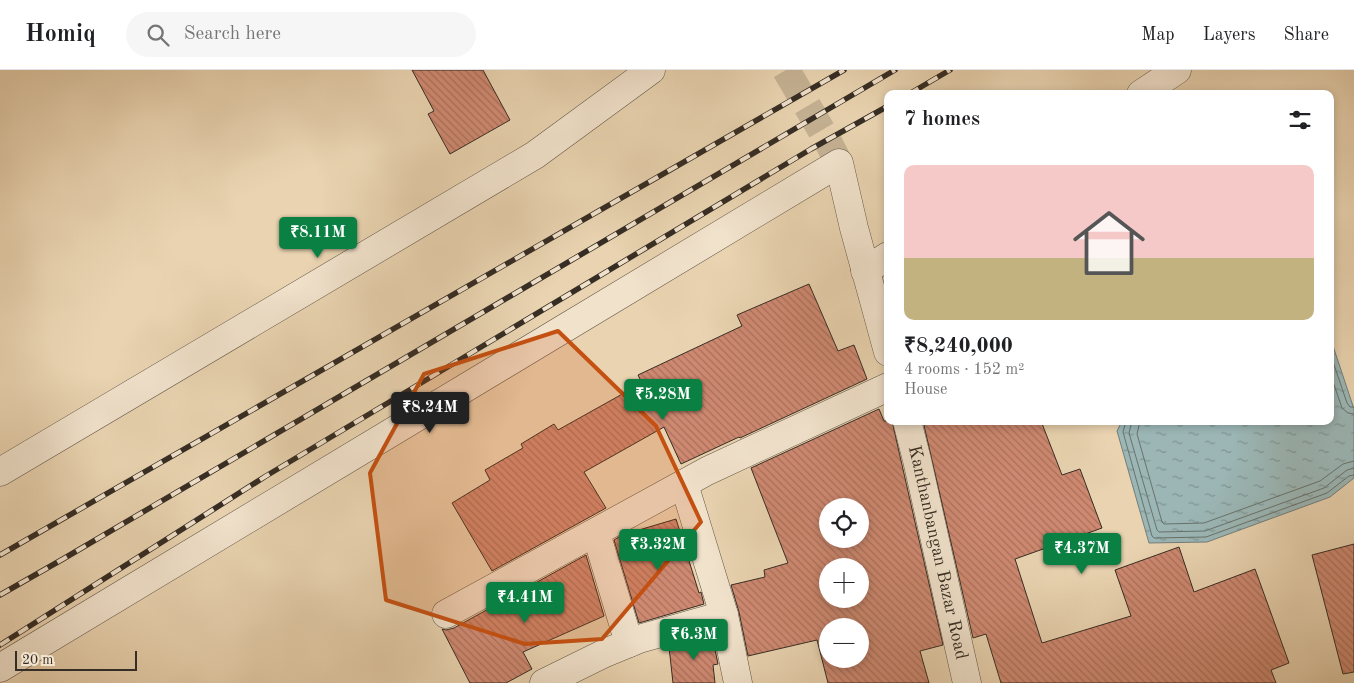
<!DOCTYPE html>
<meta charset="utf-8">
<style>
:root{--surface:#fff;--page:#f6f6f6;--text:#202124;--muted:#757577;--line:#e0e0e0;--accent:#0b8043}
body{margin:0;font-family:"Old Standard TT",serif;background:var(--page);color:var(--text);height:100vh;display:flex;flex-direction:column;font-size:19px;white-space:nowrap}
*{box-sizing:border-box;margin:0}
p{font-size:16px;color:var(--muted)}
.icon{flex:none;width:28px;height:28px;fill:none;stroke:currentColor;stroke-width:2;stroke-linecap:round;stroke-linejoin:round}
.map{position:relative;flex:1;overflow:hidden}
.panel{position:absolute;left:884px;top:20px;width:450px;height:335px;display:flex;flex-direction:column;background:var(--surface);border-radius:10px;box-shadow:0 2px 8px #0003}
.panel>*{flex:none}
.tools{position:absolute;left:819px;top:428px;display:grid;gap:10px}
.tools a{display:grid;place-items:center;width:50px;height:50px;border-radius:50%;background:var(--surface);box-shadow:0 2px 8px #0003;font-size:25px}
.scale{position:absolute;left:15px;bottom:12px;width:122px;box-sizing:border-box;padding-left:5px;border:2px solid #362d24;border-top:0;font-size:14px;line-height:18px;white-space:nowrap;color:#362d24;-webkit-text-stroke:4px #f1e2cc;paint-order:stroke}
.price{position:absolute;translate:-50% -42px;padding:0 11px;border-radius:5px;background:var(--accent);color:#fff;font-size:16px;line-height:32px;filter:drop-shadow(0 1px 2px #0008)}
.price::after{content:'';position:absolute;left:50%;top:30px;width:15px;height:11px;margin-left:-8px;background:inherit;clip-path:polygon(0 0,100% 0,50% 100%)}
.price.on{background:#222;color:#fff}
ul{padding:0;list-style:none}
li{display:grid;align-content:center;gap:10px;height:265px;padding:0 20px}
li+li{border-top:1px solid var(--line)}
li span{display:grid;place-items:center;height:155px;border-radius:10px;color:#555}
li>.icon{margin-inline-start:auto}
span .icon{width:90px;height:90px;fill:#fffc;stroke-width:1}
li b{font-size:21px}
h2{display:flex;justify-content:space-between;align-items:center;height:60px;padding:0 20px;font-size:21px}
header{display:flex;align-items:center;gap:30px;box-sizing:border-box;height:70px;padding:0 25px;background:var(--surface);border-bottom:1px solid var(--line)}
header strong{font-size:24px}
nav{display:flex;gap:28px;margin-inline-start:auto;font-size:18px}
.search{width:350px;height:45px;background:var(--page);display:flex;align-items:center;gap:12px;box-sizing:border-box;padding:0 18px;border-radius:28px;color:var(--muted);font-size:19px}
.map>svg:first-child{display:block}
</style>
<header>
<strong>Homiq</strong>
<div class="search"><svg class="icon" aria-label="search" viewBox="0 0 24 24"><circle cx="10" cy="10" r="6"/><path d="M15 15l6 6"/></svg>Search here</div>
<nav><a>Map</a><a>Layers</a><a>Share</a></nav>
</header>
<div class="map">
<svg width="1354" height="613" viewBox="0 0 1354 613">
<defs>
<pattern id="water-ripples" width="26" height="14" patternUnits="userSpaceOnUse" patternTransform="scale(1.25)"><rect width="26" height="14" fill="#9bb6b5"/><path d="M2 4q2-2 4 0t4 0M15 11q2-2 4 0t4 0" fill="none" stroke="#7f9493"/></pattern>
<pattern id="building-back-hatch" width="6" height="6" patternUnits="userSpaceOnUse" patternTransform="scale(1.25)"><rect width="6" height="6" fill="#cf8971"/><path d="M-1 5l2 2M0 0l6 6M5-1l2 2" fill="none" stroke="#a9705d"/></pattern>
</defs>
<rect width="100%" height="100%" fill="#e9d3b0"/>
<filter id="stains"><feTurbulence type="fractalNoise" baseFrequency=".004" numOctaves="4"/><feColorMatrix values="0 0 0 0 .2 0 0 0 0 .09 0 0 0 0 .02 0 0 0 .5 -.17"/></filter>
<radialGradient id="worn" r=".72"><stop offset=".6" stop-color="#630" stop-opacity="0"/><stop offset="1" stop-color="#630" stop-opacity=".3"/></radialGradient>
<path fill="url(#water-ripples)" stroke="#737f7b" d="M1330 267 1354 339V408L1330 427 1207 472 1149 473 1117 361 1122 351H1330Z"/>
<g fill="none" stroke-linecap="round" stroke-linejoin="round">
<path stroke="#68726c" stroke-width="1" d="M1330 283 1347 333 1350 337H1354
M1330 303 1342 338 1348 343 1354 344
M1126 351 1123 362 1152 466 1154 468 1206 467 1327 423 1349 406 1354 405
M1132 351 1129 363 1157 460 1159 462 1205 461 1324 418 1347 400 1354 398
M1140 351 1137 364 1162 452 1164 454 1204 453 1320 411 1343 394 1354 391"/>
</g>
<path fill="url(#building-back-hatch)" stroke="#362d24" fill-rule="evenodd" d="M412 0H483L510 50 450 84 428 44 434 41Z
M809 214 838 281 854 275 867 309 740 368 739 367 681 394 664 357 584 402 606 438 492 501 452 433 490 410 485 400 523 378 521 374 554 354 558 360 642 313 638 305 742 256 737 245Z
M879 339 884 351H892L943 575 920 581 929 613H828L817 570 748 586 739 542 731 515 765 507 764 500 788 493 751 398ZM828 436H860V469H828ZM828 496H860V529H828ZM828 556H860V589H828Z
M923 351H1041L1062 405 1080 399 1102 458 1015 489 1042 573 1131 546 1115 500 1179 477 1194 522 1255 499 1289 593 1271 600 1276 613H1001L986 564 973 568Z
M676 449 699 523 701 522 704 534 639 553 614 470 622 465Z
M1354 474V602L1343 604 1312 485Z
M586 485 604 546 523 582 532 599 506 613H470L442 559 446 560 454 558Z
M712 565 718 594 713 595 715 613H673L669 577Z"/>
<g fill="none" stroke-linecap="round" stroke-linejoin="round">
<path stroke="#c5b294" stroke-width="28" stroke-dasharray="28 14" stroke-linecap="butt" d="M786 0 826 68 839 93"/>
<g stroke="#635647" stroke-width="29">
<g id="street">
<path d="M1141 24 1177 0"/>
<path d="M865 201 888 186"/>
<path id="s1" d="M907 351 917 390 967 613"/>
<path d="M0 402 535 85 651 0"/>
<path d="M684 414 724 545 738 613"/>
<path d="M596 463 629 573"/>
<path d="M446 544 707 401 888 317"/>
<path d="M0 598 839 93 854 158 888 282"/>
<path d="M544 613 605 583 639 569 724 545"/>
</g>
</g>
<use href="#street" stroke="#f1e2cc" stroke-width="28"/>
<g stroke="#362d24" stroke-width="5.5">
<path id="rail" d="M909 24 950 0
M0 485 844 0
M0 525 63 489 895 0
M0 575 266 406 811 79 888 36"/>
</g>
<use href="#rail" stroke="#f1e2cc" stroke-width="4" stroke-dasharray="11" stroke-linecap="butt"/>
</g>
<path fill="#c45011" fill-opacity="0.2" stroke="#c45011" stroke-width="4" stroke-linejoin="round" d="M558 261 656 356 701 452 602 569 525 574 386 530 370 403 424 304Z"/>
<g text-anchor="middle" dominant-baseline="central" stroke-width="4" stroke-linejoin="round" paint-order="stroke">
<g font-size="18" fill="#362d24" stroke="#f1e2cc">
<text stroke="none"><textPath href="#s1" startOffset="135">Kanthanbangan Bazar Road</textPath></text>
</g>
</g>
<rect width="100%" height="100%" filter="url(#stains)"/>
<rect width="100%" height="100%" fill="url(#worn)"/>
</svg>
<div class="tools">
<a><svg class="icon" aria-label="locate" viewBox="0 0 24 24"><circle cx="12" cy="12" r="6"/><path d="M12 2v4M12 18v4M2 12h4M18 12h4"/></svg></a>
<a>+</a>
<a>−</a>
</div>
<div class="scale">20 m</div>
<b class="price" style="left:318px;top:189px">₹8.11M</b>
<b class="price" style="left:663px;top:351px">₹5.28M</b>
<b class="price on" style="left:430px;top:364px">₹8.24M</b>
<b class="price" style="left:658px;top:501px">₹3.32M</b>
<b class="price" style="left:1082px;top:505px">₹4.37M</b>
<b class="price" style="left:525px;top:554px">₹4.41M</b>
<b class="price" style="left:694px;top:591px">₹6.3M</b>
<section class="panel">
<h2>7 homes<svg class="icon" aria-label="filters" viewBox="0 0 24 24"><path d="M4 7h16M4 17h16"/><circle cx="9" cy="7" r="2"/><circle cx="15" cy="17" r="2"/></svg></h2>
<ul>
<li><span style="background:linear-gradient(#f6c9c9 60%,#c2b280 0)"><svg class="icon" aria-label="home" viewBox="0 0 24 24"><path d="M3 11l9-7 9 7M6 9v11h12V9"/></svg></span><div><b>₹8,240,000</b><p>4 rooms · 152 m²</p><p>House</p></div></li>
</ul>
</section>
</div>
